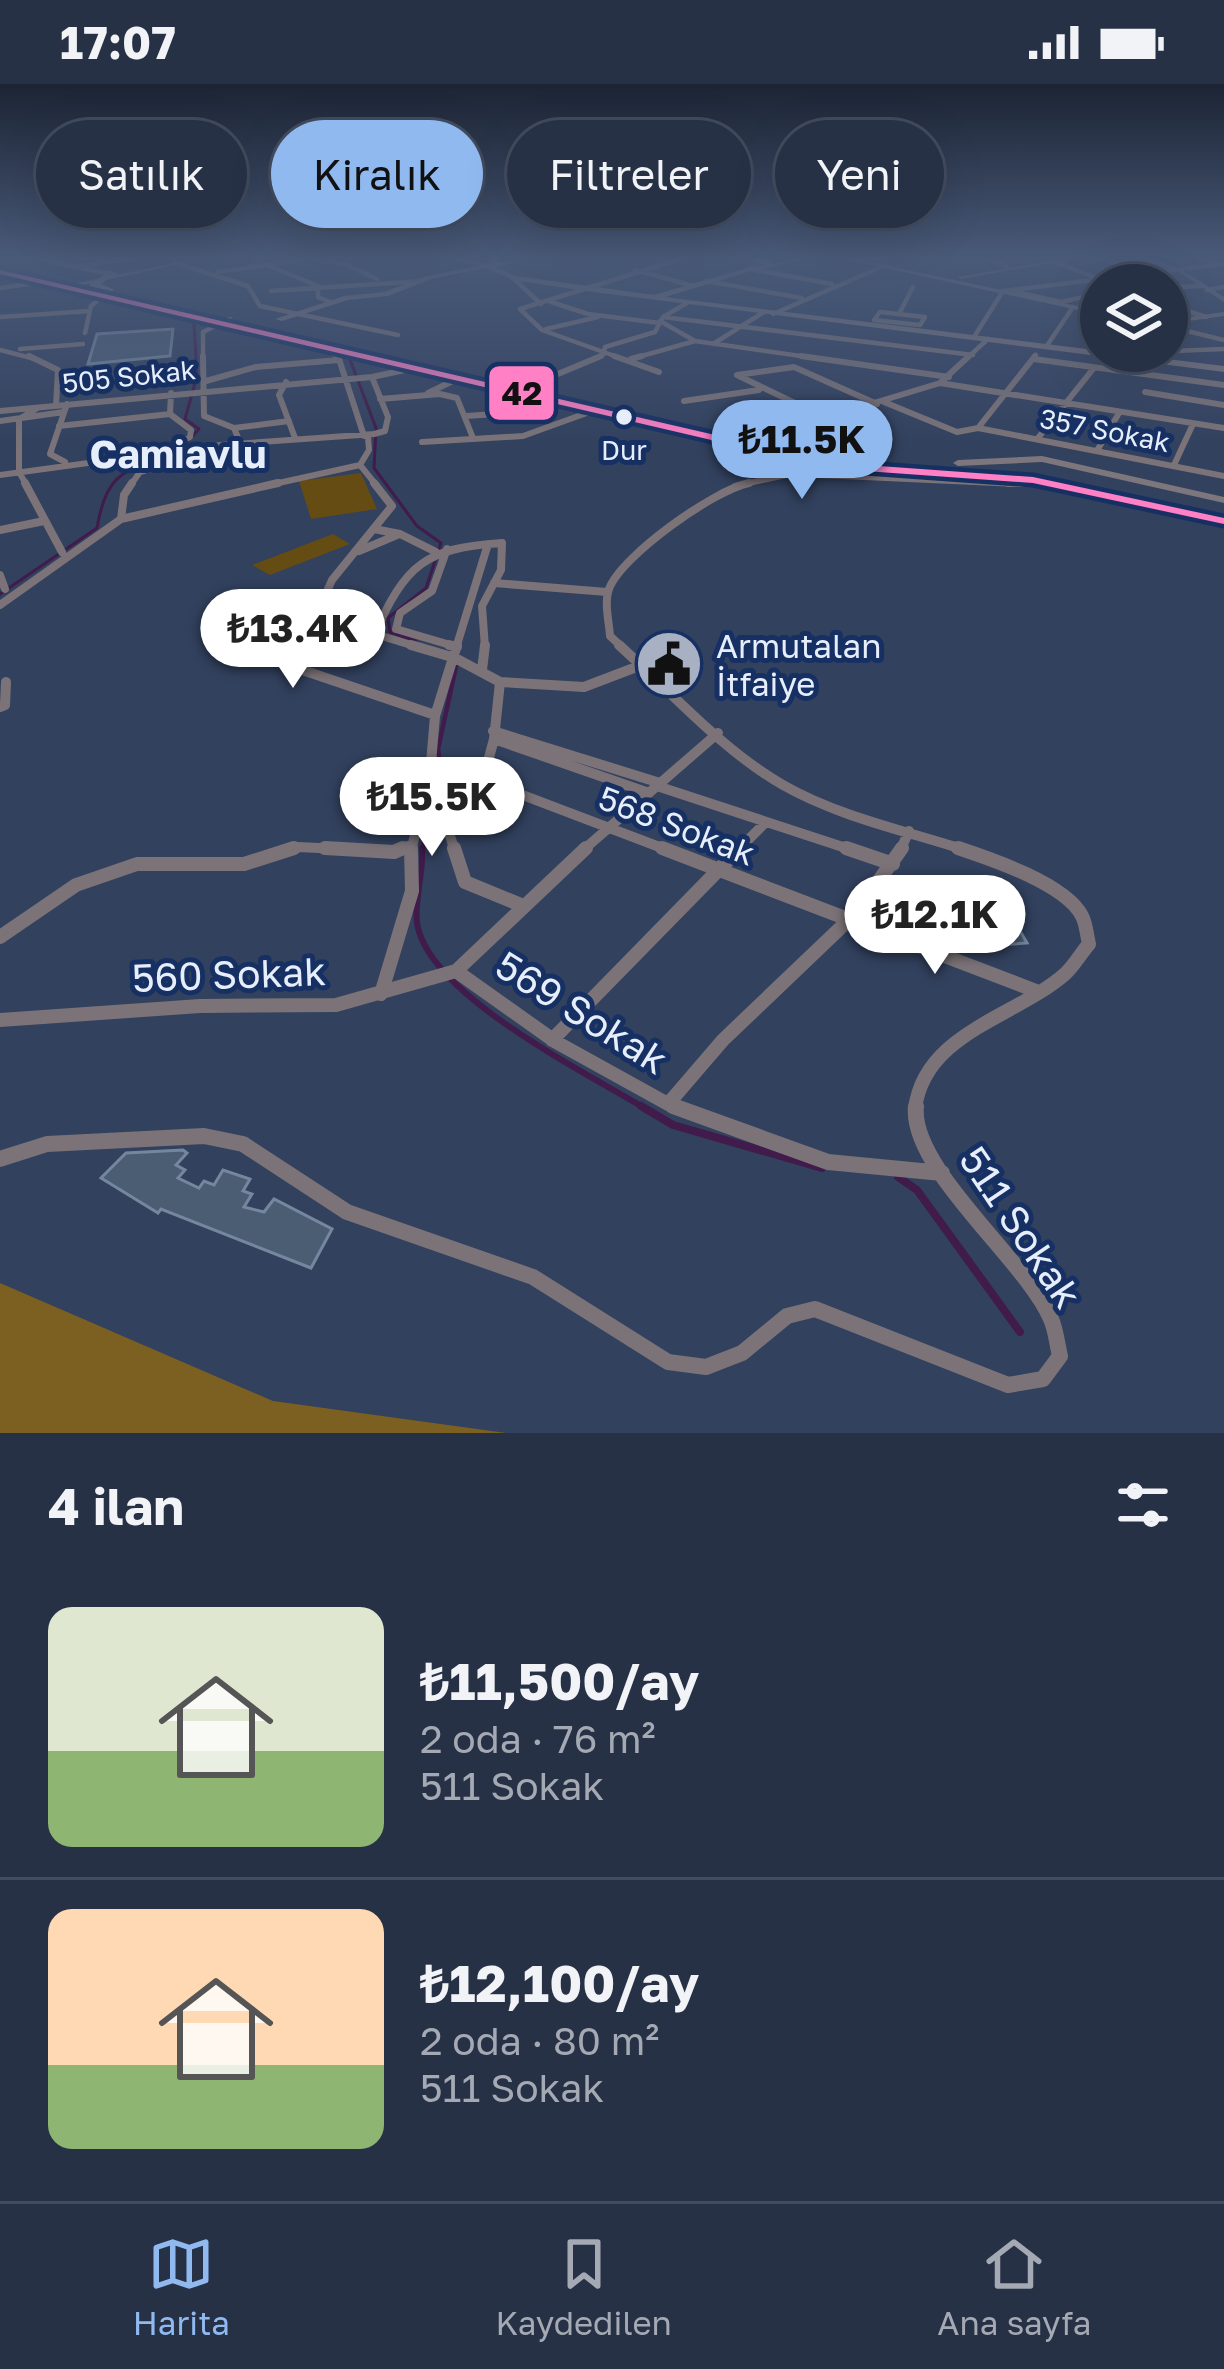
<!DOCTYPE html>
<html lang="tr">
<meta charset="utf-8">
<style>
:root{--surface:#263146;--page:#323d51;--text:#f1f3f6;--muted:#a4a9b3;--line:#424c5f;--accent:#90b9f0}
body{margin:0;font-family:"Golos Text",sans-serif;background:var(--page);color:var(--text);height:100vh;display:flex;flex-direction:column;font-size:45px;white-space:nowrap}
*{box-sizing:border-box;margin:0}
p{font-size:39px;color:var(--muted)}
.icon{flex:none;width:66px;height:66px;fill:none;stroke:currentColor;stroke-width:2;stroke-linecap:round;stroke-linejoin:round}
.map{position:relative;height:1349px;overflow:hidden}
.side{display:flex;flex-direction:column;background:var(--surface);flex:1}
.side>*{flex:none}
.hud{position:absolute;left:36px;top:36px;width:1152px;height:108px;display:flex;gap:24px}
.tools{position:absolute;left:1080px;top:180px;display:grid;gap:24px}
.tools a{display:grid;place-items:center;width:108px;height:108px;border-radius:50%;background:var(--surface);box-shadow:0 12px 48px #0002,0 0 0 3px var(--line);font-size:60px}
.price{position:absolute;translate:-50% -102px;padding:0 27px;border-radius:42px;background:#fff;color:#222;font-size:39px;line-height:78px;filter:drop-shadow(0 3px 6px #0008)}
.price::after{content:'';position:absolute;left:50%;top:72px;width:36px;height:27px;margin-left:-18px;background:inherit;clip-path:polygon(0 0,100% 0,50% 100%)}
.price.selected{background:var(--accent);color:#111}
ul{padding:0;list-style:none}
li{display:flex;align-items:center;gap:36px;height:300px;padding:0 48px}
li+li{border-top:3px solid var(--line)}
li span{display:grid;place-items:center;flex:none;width:336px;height:240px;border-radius:24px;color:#555}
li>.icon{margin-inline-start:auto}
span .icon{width:144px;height:144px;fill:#fffc;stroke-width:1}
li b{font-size:51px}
h2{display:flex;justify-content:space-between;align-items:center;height:144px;padding:0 48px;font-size:51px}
.chip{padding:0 42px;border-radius:54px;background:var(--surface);box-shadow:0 12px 48px #0002,0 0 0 3px var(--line);font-size:42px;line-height:108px}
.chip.selected{background:var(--accent);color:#111}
.status{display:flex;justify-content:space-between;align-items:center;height:84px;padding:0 60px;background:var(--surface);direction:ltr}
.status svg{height:33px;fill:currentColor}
.menu{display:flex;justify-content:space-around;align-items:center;height:168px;border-top:3px solid var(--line);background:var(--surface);font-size:33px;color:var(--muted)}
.menu a{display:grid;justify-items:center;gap:6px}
.menu .selected{color:var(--accent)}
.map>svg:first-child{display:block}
</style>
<div class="status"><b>17:07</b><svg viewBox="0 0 49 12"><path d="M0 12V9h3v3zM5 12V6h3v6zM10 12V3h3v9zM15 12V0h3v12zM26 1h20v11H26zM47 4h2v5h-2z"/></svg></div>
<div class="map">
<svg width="1224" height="1349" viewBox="0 0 1224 1349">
<rect width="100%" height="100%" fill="#32415e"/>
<path fill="#644c13" d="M361 389 377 425 311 435 299 397Z
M333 450 350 460 270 491 252 481Z"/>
<path fill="#7c6021" d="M0 1199 273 1317 506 1349H0Z"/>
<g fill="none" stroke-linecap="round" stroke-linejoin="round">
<path stroke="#411b4b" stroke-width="3" d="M349 273 376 344 374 384 417 442 441 459 426 504 388 534 390 548 416 557
M181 364 199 345 185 335 197 292 194 239
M0 510 97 444C106 389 123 388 171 369"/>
<path stroke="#411b4b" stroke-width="4.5" d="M422 767 441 690 438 665 457 578"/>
<path stroke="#411b4b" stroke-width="6" d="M422 764C424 789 414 816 417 839 428 911 587 989 646 1025"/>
<path stroke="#411b4b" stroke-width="8" d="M641 1022 673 1041 822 1084
M898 1093 917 1106 1020 1248"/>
</g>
<path fill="#4a5d73" stroke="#75879e" stroke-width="3" d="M173 245 170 272 88 280 97 250Z
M1008 826 1027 859 1001 861 983 828Z
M183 1066 187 1069 176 1081 185 1086 178 1094 199 1104 204 1097 214 1101 223 1086 250 1095 243 1107 252 1110 244 1123 264 1128 274 1115 332 1145 311 1184 161 1125 158 1129 101 1094 126 1069Z"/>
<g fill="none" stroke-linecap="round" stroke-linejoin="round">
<path stroke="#7b7378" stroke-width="4.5" d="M30 173 116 191
M273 173 277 175 270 182 318 202V213L330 218
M487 173 497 180
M751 173 769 181
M985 173 1006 182
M1096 173 1132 186
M315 175 347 181 377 195
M861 177 875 173
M1053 177 1114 201
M176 179 248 202 260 222 398 251
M81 182 137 173
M750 185 832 200
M635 186 690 201
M218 188 321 173
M1149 193 1181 203 1201 202
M513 194 541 220
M706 197 802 214
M0 204 42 198
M1207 206 1224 203
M271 207 421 197
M1016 208 1061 218 1101 209
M551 218 588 230 660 239
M1167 220 1206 233
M880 228 925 233 920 241 874 236Z
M773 230 886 181
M899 230 913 203
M0 233 90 227
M663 233 973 271
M660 237 695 257 822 275
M1167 242 1224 256
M546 245 598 233
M85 249 91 222 104 211
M974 253 1003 207 1222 180
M713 260 764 228
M1046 263 1073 223
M20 265 83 260
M0 266 35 275
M329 267 339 275
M1147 268 1224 265
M203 275V248L230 235
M593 275 603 271 605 263 655 248 663 233 687 219
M623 275 542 246 520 225 687 173
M631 275 695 257
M966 275 988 255
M1033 275 1036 271"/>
<path stroke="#7b7378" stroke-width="6" d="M29 272 58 286 56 321
M203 272 204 332 234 344 241 361 236 362
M338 272 364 352
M614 272 659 288
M801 272 949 293
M631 275 642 272
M1034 275 1224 301
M206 297 256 283 339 276
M286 298 279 311 295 354
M940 299 1224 344
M529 302 601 272
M1145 308 1224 321
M428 309 459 294
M380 315 440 310 457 314 473 354
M684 317 759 306
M884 318 957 348 978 344 1224 392
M0 327 372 293 414 284
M466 332 495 330 533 312
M826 334 737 291 794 283 877 320
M0 337 64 328
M59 342 170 330
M234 344 289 337
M978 344 1035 272
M368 353 369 366 360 381 377 402
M1038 354 1093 285
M755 355 940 299 969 272
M422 358 523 352 595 326
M1098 365 1119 329
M166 367 190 353 191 346 170 330 171 309
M65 378 50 370 67 320
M1174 381 1193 340
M798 390 1020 400 1033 396
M0 391 220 361 374 350 385 347 388 333 372 293
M27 402 19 388V335L36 325
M130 402 140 388 195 372
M265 402 360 381
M735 402 800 388 809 382 802 374"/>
<path stroke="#7b7378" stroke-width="8" d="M25 399 62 468
M1009 399H1022
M121 435 124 411 132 399
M374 445 400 450 436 468
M0 446 44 437
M447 465 432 507 400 529 396 545 457 563
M359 467 397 451
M0 491 5 505
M494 499 607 508
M0 521 121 435 278 399
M316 532 421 564
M374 551C406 480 425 464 502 459L501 486 482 522 485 564
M282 564 316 532 332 496 392 422 374 399
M456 564 488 460
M623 564 610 552C609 538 604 518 609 505 621 472 714 406 749 399"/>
<path stroke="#7b7378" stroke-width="10" d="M285 561 270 575 435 631
M411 561 455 574 500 598 584 603 639 582
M449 561 457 563
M619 561C671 608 722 666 783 701 839 733 907 747 968 767
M482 586 485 561
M0 623 5 621 6 598
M493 647 660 699
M494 655 649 709
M483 696 670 767
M657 702 855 767
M284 767 298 763 382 767
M395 767 411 761
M411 767 430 691 435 632 457 561
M455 767 448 746 464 714 483 696 494 655 500 598
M582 767 718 649
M737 767 765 739
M900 767 909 747"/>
<path stroke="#7b7378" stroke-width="14" d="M325 764 394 768 403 764
M454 764 465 798 521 821
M662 764 1036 907
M846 764 893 780
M0 853 76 801 137 780H244L294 764
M456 887 556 958 668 1020 723 956 855 830 902 764
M381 910 412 807 411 764
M0 936 200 922 336 921 456 887 586 764
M552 956 740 764
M668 1020 682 1025
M915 1025C924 949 1016 933 1065 890 1074 882 1081 869 1089 860 1087 852 1086 839 1082 832 1066 800 991 775 958 764"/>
<path stroke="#7b7378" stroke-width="16" d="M673 1022 828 1078 942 1089
M0 1075 47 1060 204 1052 243 1060 347 1128 533 1193 668 1278 706 1283 742 1269 787 1232 815 1225 1008 1301 1043 1295 1060 1272C1057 1260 1056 1246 1051 1235 1027 1177 909 1084 916 1022"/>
<path fill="#7d767d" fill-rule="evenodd" d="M202 173H213L63 205 60 203Z
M440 173H451L488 180 542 173 495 183 515 192 654 211 750 183 818 173 751 187 665 213 1224 282V288L586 207 513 196 487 184 431 195 388 212 348 216 282 237 275 235 344 212 384 208 427 192 478 182Z
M835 173H846L1101 227V231Z
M1071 173H1084L961 195 958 193Z
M1130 173C1167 173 1194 193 1224 213V218L1176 186Z
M1193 173 1224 178V182L1194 174Z
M1224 228V232L1167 240V236Z
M1042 372 1224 413V419L1042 378 958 382 953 379 958 376Z"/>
<path fill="#7e7b85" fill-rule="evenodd" d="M0 185 802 370 865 380 1033 392 1224 432V442L1033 400 865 388 802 378 0 191Z
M106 190 111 193 101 200 113 205V209L90 203V199Z"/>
<g stroke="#173063" stroke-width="9">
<path id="bus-1" d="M0 186 802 371 865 381 1033 393 1224 434V440L1033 399 865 387 802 377 0 190Z"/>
</g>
<use href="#bus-1" fill="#ff80c5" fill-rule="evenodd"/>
</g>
<linearGradient id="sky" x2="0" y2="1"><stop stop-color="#1c2434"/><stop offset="0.48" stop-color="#495a79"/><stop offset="1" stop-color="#495a79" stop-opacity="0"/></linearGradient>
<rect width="1224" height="362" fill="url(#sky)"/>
<defs>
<g id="civic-disc" transform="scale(3.45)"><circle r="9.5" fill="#a8b1c4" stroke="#173063"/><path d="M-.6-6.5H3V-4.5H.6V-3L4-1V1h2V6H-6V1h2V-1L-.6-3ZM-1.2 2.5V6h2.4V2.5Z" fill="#111"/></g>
</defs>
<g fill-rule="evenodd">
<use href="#civic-disc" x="669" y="580"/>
</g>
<circle fill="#e7eefb" stroke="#173063" stroke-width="4.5" cx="624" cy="333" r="10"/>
<g text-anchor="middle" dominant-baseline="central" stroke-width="10" stroke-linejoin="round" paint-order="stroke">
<g font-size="27" fill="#e7eefb" stroke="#173063">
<text transform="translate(129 292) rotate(-6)">505 Sokak</text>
<text transform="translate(1105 346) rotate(11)">357 Sokak</text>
</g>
<g font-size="27" fill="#e7eefb" stroke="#173063">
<text x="624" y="366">Dur</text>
</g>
<g font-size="33" fill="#e7eefb" stroke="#173063" text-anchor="start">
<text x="716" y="561">Armutalan<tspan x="716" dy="38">İtfaiye</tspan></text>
</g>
<g font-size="33" fill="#e7eefb" stroke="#173063">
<text transform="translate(677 741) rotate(21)">568 Sokak</text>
</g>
<g font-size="39" font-weight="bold" fill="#e7eefb" stroke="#173063">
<text x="178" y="369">Camiavlu</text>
</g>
<g font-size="39" fill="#e7eefb" stroke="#173063">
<text transform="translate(229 890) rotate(-2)">560 Sokak</text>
<text transform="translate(582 928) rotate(32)">569 Sokak</text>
<text transform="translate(1021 1143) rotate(56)">511 Sokak</text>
</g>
</g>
<rect stroke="#173063" stroke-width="4.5" x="487" y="280" width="69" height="58" rx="12" fill="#ff80c5"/>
<g font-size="33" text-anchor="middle" font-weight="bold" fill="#111">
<text x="522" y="321">42</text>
</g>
</svg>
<div class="tools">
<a><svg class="icon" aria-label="layers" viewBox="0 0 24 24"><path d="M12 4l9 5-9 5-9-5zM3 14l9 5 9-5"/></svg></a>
</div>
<b class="price selected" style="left:802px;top:418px">₺11.5K</b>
<b class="price" style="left:293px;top:607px">₺13.4K</b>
<b class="price" style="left:432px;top:775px">₺15.5K</b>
<b class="price" style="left:935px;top:893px">₺12.1K</b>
<div class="hud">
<a class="chip">Satılık</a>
<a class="chip selected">Kiralık</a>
<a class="chip">Filtreler</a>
<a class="chip">Yeni</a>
</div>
</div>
<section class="side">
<h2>4 ilan<svg class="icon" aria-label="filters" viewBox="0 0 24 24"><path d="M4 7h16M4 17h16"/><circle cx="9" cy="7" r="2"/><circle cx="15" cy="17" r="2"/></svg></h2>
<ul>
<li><span style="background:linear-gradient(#dfe7d0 60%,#8fb573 0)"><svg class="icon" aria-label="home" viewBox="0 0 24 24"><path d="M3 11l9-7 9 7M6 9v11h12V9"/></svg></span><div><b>₺11,500/ay</b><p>2 oda · 76 m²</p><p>511 Sokak</p></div></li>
<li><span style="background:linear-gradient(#ffd9b3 65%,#8fb573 0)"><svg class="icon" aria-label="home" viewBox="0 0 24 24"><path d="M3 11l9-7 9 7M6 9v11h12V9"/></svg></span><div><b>₺12,100/ay</b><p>2 oda · 80 m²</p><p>511 Sokak</p></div></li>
</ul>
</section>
<nav class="menu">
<a class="selected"><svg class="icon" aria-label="map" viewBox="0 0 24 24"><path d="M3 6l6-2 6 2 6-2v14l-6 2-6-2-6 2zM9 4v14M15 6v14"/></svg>Harita</a>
<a><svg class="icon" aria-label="saved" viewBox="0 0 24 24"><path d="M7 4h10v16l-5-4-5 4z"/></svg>Kaydedilen</a>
<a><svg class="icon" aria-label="home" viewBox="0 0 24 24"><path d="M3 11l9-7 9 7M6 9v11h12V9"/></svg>Ana sayfa</a>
</nav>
